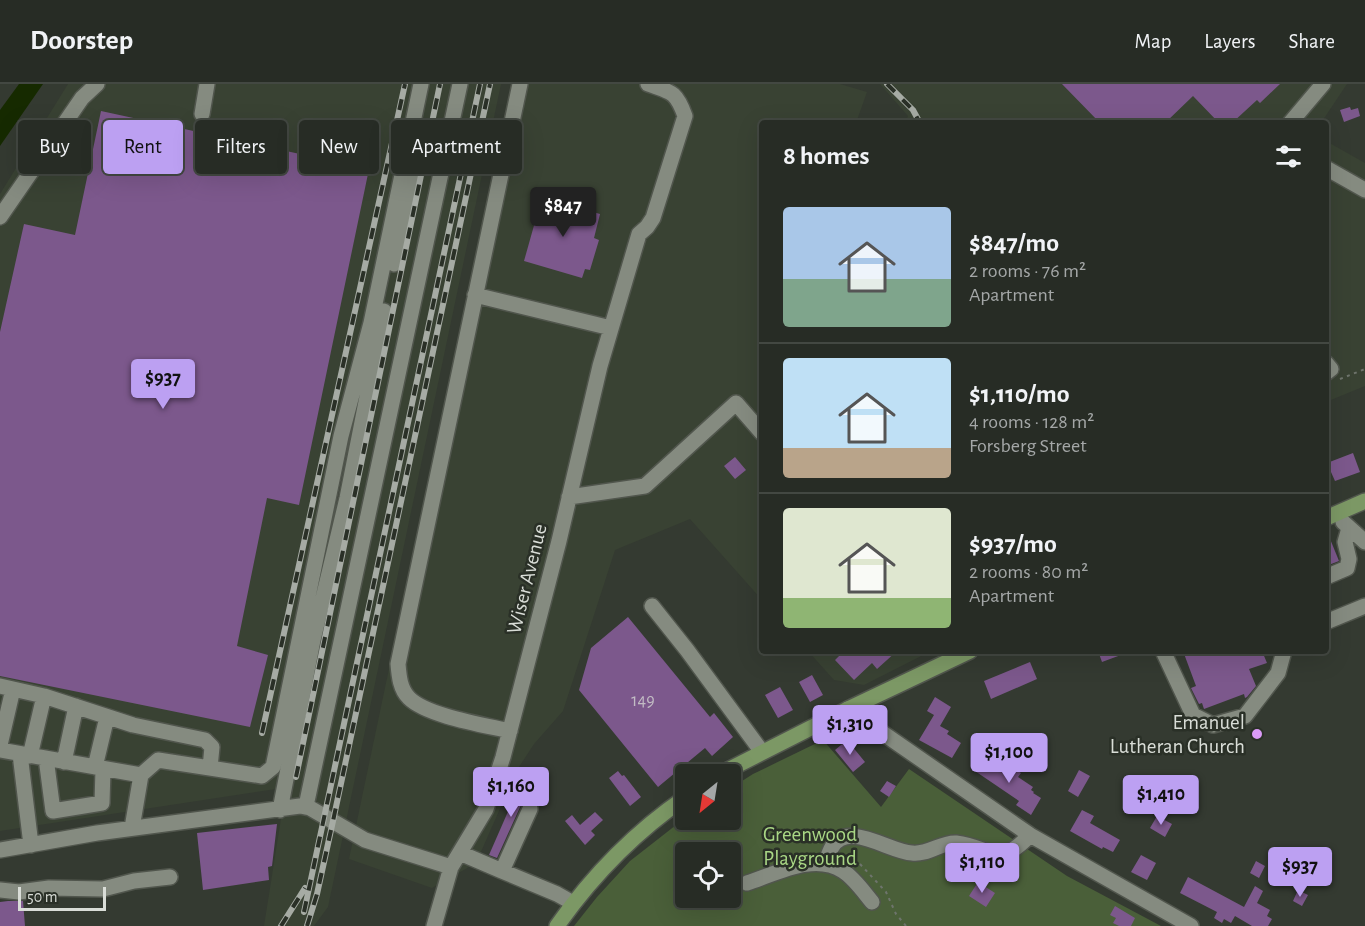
<!DOCTYPE html>
<meta charset="utf-8">
<style>
:root{--surface:#272c25;--page:#333832;--text:#f1f3f6;--muted:#a4a7a7;--line:#434842;--accent:#bca0f2}
body{margin:0;font-family:"Alegreya Sans",sans-serif;background:var(--page);color:var(--text);height:100vh;display:flex;flex-direction:column;font-size:22px;white-space:nowrap}
*{box-sizing:border-box;margin:0}
p{font-size:20px;color:var(--muted)}
.icon{flex:none;width:33px;height:33px;fill:none;stroke:currentColor;stroke-width:2;stroke-linecap:round;stroke-linejoin:round}
.map{position:relative;flex:1;overflow:hidden}
.drawer{position:absolute;left:759px;top:36px;width:570px;height:534px;display:flex;flex-direction:column;background:var(--surface);border-radius:6px;box-shadow:0 6px 24px #0002,0 0 0 2px var(--line)}
.drawer>*{flex:none}
.banner{position:absolute;left:18px;top:36px;width:570px;height:54px;display:flex;gap:12px}
.needle{width:39px;rotate:210deg}
.controls{position:absolute;left:675px;top:680px;display:grid;gap:12px}
.controls a{display:grid;place-items:center;width:66px;height:66px;border-radius:6px;background:var(--surface);box-shadow:0 6px 24px #0002,0 0 0 2px var(--line);font-size:30px}
.scale{position:absolute;left:18px;bottom:15px;width:88px;box-sizing:border-box;padding-left:6px;border:3px solid #d9ddd7;border-top:0;font-size:16px;line-height:21px;white-space:nowrap;color:#d9ddd7;-webkit-text-stroke:4px #2a3027;paint-order:stroke}
.price{position:absolute;translate:-50% -51px;padding:0 14px;border-radius:6px;background:var(--accent);color:#111;font-size:20px;line-height:39px;filter:drop-shadow(0 2px 3px #0008)}
.price::after{content:'';position:absolute;left:50%;top:36px;width:18px;height:14px;margin-left:-9px;background:inherit;clip-path:polygon(0 0,100% 0,50% 100%)}
.price.current{background:#222;color:#fff}
ul{padding:0;list-style:none}
li{display:flex;align-items:center;gap:18px;height:150px;padding:0 24px}
li+li{border-top:2px solid var(--line)}
li span{display:grid;place-items:center;flex:none;width:168px;height:120px;border-radius:6px;color:#555}
li>.icon{margin-inline-start:auto}
span .icon{width:72px;height:72px;fill:#fffc;stroke-width:1}
li b{font-size:26px}
h2{display:flex;justify-content:space-between;align-items:center;height:72px;padding:0 24px;font-size:26px}
.tag{padding:0 21px;border-radius:6px;background:var(--surface);box-shadow:0 6px 24px #0002,0 0 0 2px var(--line);font-size:21px;line-height:54px}
.tag.current{background:var(--accent);color:#111}
header{display:flex;align-items:center;gap:36px;box-sizing:border-box;height:84px;padding:0 30px;background:var(--surface);border-bottom:2px solid var(--line)}
header strong{font-size:28px}
nav{display:flex;gap:33px;margin-inline-start:auto;font-size:21px}
.map>svg:first-child{display:block}
</style>
<header>
<strong>Doorstep</strong>
<nav><a>Map</a><a>Layers</a><a>Share</a></nav>
</header>
<div class="map">
<svg width="1365" height="842" viewBox="0 0 1365 842">
<rect width="100%" height="100%" fill="#343a31"/>
<path fill="#394233" d="M68 0H415L276 705 0 747V110Z
M429 0H501L328 823 314 842H264L289 684Z
M512 0H840L867 8 856 39H762V231L758 239 762 235V516L690 435 615 466 563 627 534 660 517 686 476 779 432 804 349 775Z
M880 0H1347L1321 39H905L908 32Z
M1326 57 1365 79V302L1326 318Z
M808 567H931L864 601 834 596Z"/>
<path fill="#4a5f39" fill-rule="evenodd" d="M823 656 881 723 909 685 1067 792 1161 842H574L597 813 630 777 685 734 730 735 731 704 753 690ZM686 768H730V813H686Z"/>
<path fill="#162a00" d="M19 0H43L0 62V26Z"/>
<path fill="#7c588c" d="M1062 0H1280L1260 19 1257 16 1232 39H1219L1193 12 1165 39H1100Z
M1350 23 1351 26 1358 24 1360 32 1344 38 1340 26Z
M101 27 369 85 299 421 267 414 237 562 268 571 250 643 0 592V248L24 140 75 151Z
M542 113 600 130 594 154 599 156 590 186 585 185 582 194 524 177Z
M1353 369 1360 388 1335 397 1327 379Z
M735 373 746 386 735 395 724 382Z
M1326 445 1339 477 1326 482Z
M628 533 710 633 714 629 733 653 712 672 705 664 658 703 579 606 591 564Z
M844 567H897L877 585 872 579 854 596 835 576Z
M1098 567H1129V568L1102 578Z
M1183 567H1262L1267 579 1249 585 1256 602 1247 613 1245 614 1244 610 1204 625 1202 619 1199 620 1191 604 1196 602Z
M1030 578 1037 595 991 615 984 597Z
M812 591 823 611 810 618 799 598Z
M780 603 793 626 778 634 765 611Z
M935 613 951 623 940 642 949 647 947 650 961 659 952 674 919 656 934 631 927 627Z
M847 656 865 678 853 688 835 666Z
M981 672 1003 687 1007 680 1021 689 1018 693 1033 703 1031 706 1034 708 1033 709 1041 714 1031 731 1016 721 1019 717 972 685Z
M1079 686 1090 692 1078 713 1068 707Z
M618 687 622 692 624 691 641 713 630 722 609 694Z
M887 697 896 702 889 713 880 707Z
M524 699 534 704 530 713 532 714 521 721 497 774 489 771 517 707 520 708Z
M1082 726 1094 732 1090 739 1120 756 1113 768 1103 763 1102 765 1070 747Z
M595 728 603 736 591 747 595 751 585 761 565 737 572 731 580 741Z
M1157 732 1172 740 1165 753 1150 744Z
M277 740 272 782 268 783 269 796 203 806 197 749Z
M1141 771 1156 779 1147 796 1131 788Z
M1256 777 1265 782 1259 794 1250 789Z
M1188 793 1244 823 1255 802 1263 807 1257 819 1270 826 1267 832 1272 835 1268 842H1252L1235 832 1231 839 1224 835 1222 839 1214 834 1217 828 1180 809Z
M978 798 995 809 986 823 969 812Z
M1298 806 1308 811 1302 822 1293 817Z
M8 817H23L25 842H0V818Z
M1115 822 1135 834 1131 842H1119L1113 839 1116 834 1110 831Z"/>
<g fill="none" stroke-linecap="round" stroke-linejoin="round">
<g stroke="#51564d" stroke-width="18">
<path id="minor" d="M202 30 207 0
M1290 39 1323 0
M1326 84 1365 106
M0 133 82 14 97 0
M394 180 417 73 406 68
M475 211 611 244
M1326 279 1331 285 1326 289
M569 413 645 402 736 319 762 349
M1343 438 1365 458
M1326 493 1347 484 1349 475 1345 458 1349 444
M652 522 687 566 762 668
M1326 538 1365 522
M1163 567 1193 631 1213 641 1245 632 1278 589 1284 567
M0 602 44 612 133 641 205 656 212 663 210 684
M848 625 1030 751 1191 842
M510 647C484 641 427 632 409 614 400 605 399 592 398 580L520 0
M0 661 13 605
M0 666 141 691 132 744
M20 670 31 761
M30 672 44 612
M46 674 53 727 102 719 103 685
M64 678 76 622
M95 683 107 633
M141 691 158 676 262 692 273 683 341 352 371 239 421 0
M306 722 460 0
M280 726 313 556 347 414 384 227
M0 766 97 749 300 722 310 724 365 756 451 783
M460 769 502 787 530 725
M825 780C827 775 829 768 832 763 847 736 890 768 912 769 928 771 941 758 956 759 993 764 998 785 1030 751
M502 787 557 810 573 819
M747 799C776 790 814 768 843 787 854 794 863 807 872 818
M0 806 19 808 49 804 103 805 134 797 170 793
M434 842 451 783 486 725 503 673 559 457 600 282 639 150 647 143 653 134 685 32C676 7 671 8 648 0"/>
</g>
<g stroke="#51564d" stroke-width="18">
<path id="major" d="M1326 434 1365 417
M720 690 848 625 970 567
M557 842C592 792 635 748 686 713"/>
</g>
<path stroke="#6e746c" stroke-width="2" stroke-dasharray="3 4.5" stroke-linecap="butt" d="M1340 295 1365 285
M860 780 886 808 896 830 906 842"/>
<use href="#minor" stroke="#858b80" stroke-width="15"/>
<use href="#major" stroke="#7c9865" stroke-width="15"/>
<g stroke="#a6aba4" stroke-width="6">
<path id="rail" d="M887 0 913 26 920 39
M262 649 405 0
M296 693 440 0
M304 828 480 0
M281 842 305 804
M307 842 317 810 333 737 490 0"/>
</g>
<use href="#rail" stroke="#2a3027" stroke-width="4" stroke-dasharray="11" stroke-linecap="butt"/>
</g>
<circle fill="#da9af6" stroke="#2a3027" stroke-width="2" cx="1257" cy="650" r="6"/>
<g text-anchor="middle" dominant-baseline="central" stroke-width="5" stroke-linejoin="round" paint-order="stroke">
<g font-size="18" fill="#c2bcc4">
<text x="643" y="617">149</text>
</g>
<g font-size="21" fill="#d9ddd7" stroke="#2a3027">
<text transform="translate(527 495) rotate(-76)">Wiser Avenue</text>
</g>
<g font-size="21" fill="#d9ddd7" stroke="#2a3027" text-anchor="end">
<text x="1245" y="638">Emanuel<tspan x="1245" dy="24">Lutheran Church</tspan></text>
</g>
<g font-size="21" fill="#a9d785" stroke="#2a3027">
<text x="810" y="750">Greenwood<tspan x="810" dy="24">Playground</tspan></text>
</g>
</g>
</svg>
<div class="controls">
<a><svg class="needle" viewBox="-14 -14 28 28"><path d="M0-13l5 13h-10z" fill="#e53935"/><path d="M0 13l5-13h-10z" fill="#a4a7a7"/></svg></a>
<a><svg class="icon" aria-label="locate" viewBox="0 0 24 24"><circle cx="12" cy="12" r="6"/><path d="M12 2v4M12 18v4M2 12h4M18 12h4"/></svg></a>
</div>
<div class="scale">50 m</div>
<b class="price current" style="left:563px;top:154px">$847</b>
<b class="price" style="left:163px;top:326px">$937</b>
<b class="price" style="left:850px;top:672px">$1,310</b>
<b class="price" style="left:1009px;top:700px">$1,100</b>
<b class="price" style="left:511px;top:734px">$1,160</b>
<b class="price" style="left:1161px;top:742px">$1,410</b>
<b class="price" style="left:982px;top:810px">$1,110</b>
<b class="price" style="left:1300px;top:814px">$937</b>
<div class="banner">
<a class="tag">Buy</a>
<a class="tag current">Rent</a>
<a class="tag">Filters</a>
<a class="tag">New</a>
<a class="tag">Apartment</a>
</div>
<section class="drawer">
<h2>8 homes<svg class="icon" aria-label="filters" viewBox="0 0 24 24"><path d="M4 7h16M4 17h16"/><circle cx="9" cy="7" r="2"/><circle cx="15" cy="17" r="2"/></svg></h2>
<ul>
<li><span style="background:linear-gradient(#a9c7e8 60%,#7fa58c 0)"><svg class="icon" aria-label="home" viewBox="0 0 24 24"><path d="M3 11l9-7 9 7M6 9v11h12V9"/></svg></span><div><b>$847/mo</b><p>2 rooms · 76 m²</p><p>Apartment</p></div></li>
<li><span style="background:linear-gradient(#bfe0f5 75%,#b9a48a 0)"><svg class="icon" aria-label="home" viewBox="0 0 24 24"><path d="M3 11l9-7 9 7M6 9v11h12V9"/></svg></span><div><b>$1,110/mo</b><p>4 rooms · 128 m²</p><p>Forsberg Street</p></div></li>
<li><span style="background:linear-gradient(#dfe7d0 75%,#8fb573 0)"><svg class="icon" aria-label="home" viewBox="0 0 24 24"><path d="M3 11l9-7 9 7M6 9v11h12V9"/></svg></span><div><b>$937/mo</b><p>2 rooms · 80 m²</p><p>Apartment</p></div></li>
</ul>
</section>
</div>
